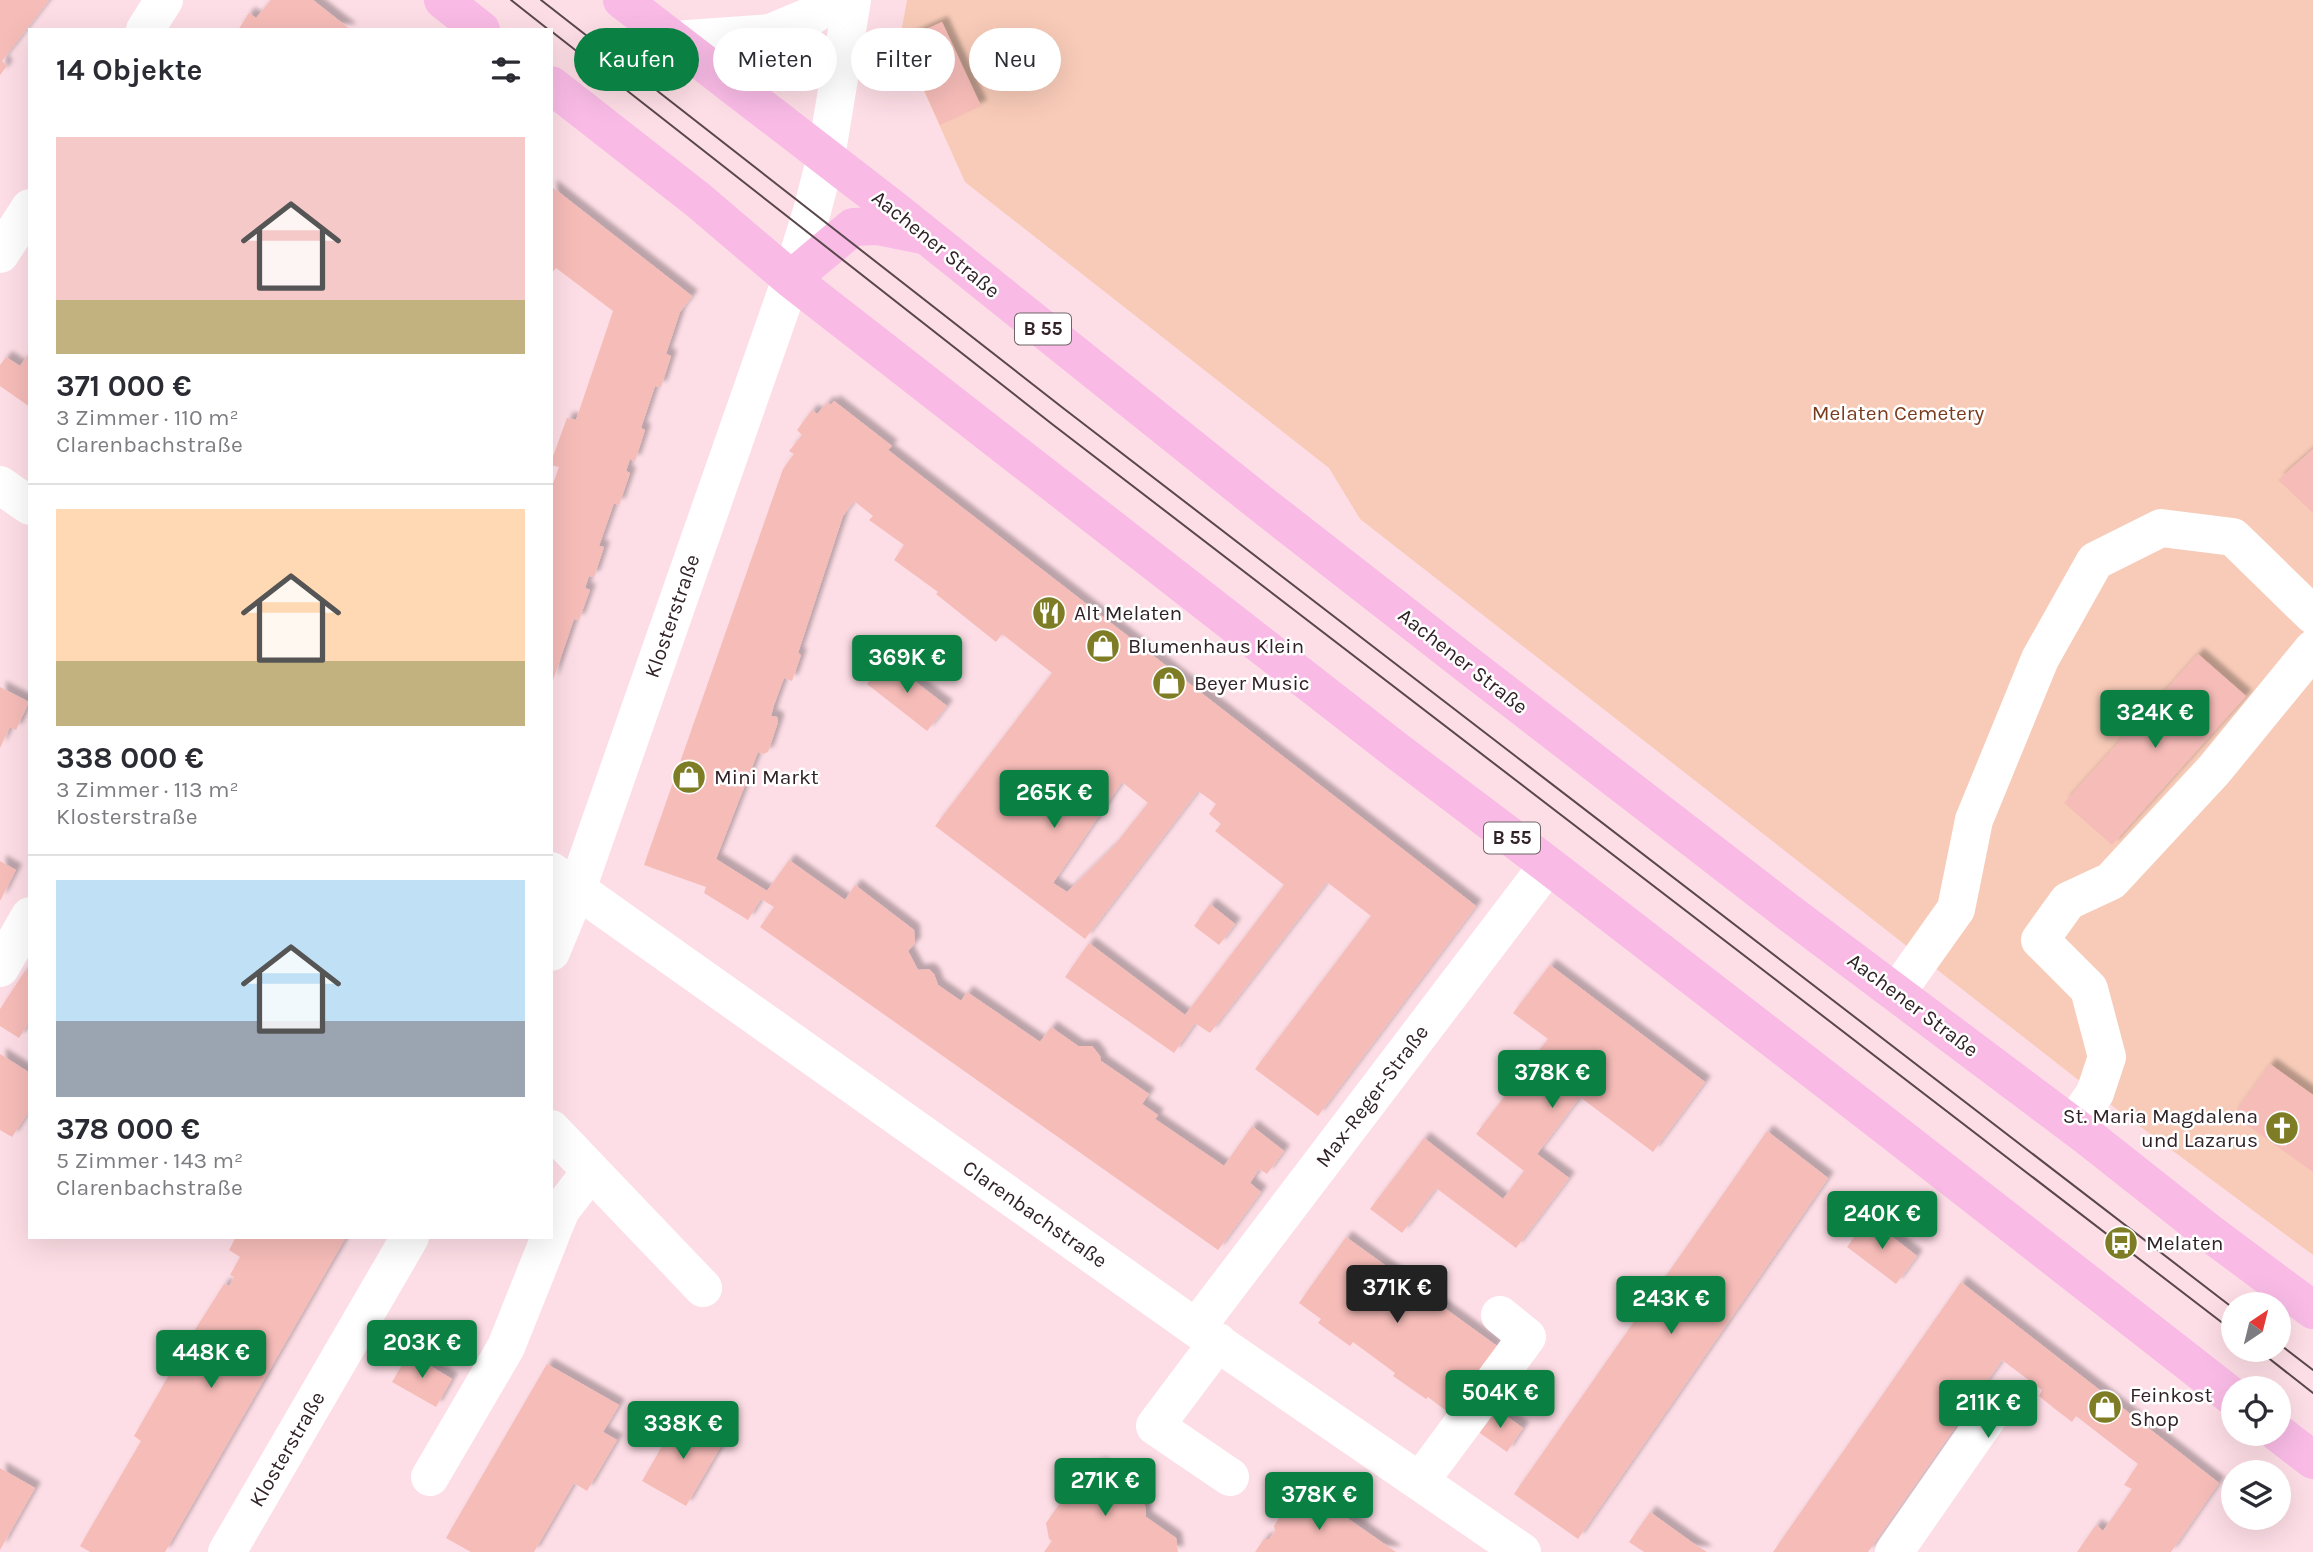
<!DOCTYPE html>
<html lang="de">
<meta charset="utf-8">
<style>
:root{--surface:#fff;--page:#f7f7f7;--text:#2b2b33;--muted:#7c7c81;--line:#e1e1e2;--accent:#0b8043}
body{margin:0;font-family:Karla,sans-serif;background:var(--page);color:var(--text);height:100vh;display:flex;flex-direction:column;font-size:26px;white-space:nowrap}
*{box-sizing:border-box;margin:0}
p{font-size:23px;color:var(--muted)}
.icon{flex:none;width:38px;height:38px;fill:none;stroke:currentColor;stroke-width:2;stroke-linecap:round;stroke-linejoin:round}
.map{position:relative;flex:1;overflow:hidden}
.details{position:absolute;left:28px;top:28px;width:525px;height:1211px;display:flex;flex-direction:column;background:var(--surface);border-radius:0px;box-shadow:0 7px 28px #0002}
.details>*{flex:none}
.top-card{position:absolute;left:574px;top:28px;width:665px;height:63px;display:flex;gap:14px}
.needle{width:46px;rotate:35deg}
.fabs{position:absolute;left:2221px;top:1292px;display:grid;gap:14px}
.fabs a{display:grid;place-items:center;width:70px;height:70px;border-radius:50%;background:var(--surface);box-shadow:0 7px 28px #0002;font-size:35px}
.price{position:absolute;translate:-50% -60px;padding:0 16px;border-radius:7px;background:var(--accent);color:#fff;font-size:23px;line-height:46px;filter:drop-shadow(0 2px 4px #0008)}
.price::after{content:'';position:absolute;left:50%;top:42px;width:21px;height:16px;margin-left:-10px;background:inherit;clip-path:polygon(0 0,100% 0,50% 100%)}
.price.on{background:#222;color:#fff}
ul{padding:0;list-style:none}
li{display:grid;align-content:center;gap:14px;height:371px;padding:0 28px}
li+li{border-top:2px solid var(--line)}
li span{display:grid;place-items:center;height:217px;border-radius:0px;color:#555}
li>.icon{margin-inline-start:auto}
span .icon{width:126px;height:126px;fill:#fffc;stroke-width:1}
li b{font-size:30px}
h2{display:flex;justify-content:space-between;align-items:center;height:84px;padding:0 28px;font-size:30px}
.chip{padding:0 24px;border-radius:32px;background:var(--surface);box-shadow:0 7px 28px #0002;font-size:24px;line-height:63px}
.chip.on{background:var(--accent);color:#fff}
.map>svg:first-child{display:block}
</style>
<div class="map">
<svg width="2313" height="1552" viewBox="0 0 2313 1552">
<defs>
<filter id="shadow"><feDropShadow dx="6" dy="-6" stdDeviation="2" flood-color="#0004"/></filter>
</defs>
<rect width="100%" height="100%" fill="#fedee6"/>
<path fill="#f8cbb8" d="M907 0H2313V1255L2095 1093 1360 519 1329 468 965 182 900 38Z"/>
<path fill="#f6bcb8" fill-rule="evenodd" filter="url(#shadow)" d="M0 0H49L2 61 7 66 0 75Z
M271 0H313L351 30H238L249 13 256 18Z
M942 22 981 106 940 125 902 40Z
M551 186 692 296 680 312 666 354 671 356 661 387 655 386 641 428 645 430 635 461 630 459 626 471 630 473 619 505 614 503 599 546 604 547 594 577 589 576 585 588 590 590 579 620 574 619 552 683 551 489 559 467 551 465V462L567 418 576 420 613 311 556 268 551 274Z
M30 352V407L0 386V365L6 357 20 366Z
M834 401 892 446 888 450 1476 906 1318 1116 1255 1069 1371 916 1327 882 1210 1033 1195 1023 1174 1053 1065 977 1089 943 1185 1015 1284 885 1215 831 1221 824 1209 814 1216 804 1198 791 1085 939 935 826 1052 673 1002 634 996 642 936 594 938 592 894 560 904 545 869 520 873 516 854 501 843 516 798 653 801 655 792 681 784 678 774 705 771 716 777 717 778 722 768 752 763 754 758 752 716 859 767 891 789 860 845 900 855 885 914 930 915 943 908 951 918 970 929 969 934 974 938 985 961 1001 967 992 1040 1042 1051 1027 1078 1046H1092L1100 1056 1101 1061 1149 1094 1142 1104 1158 1115 1155 1119 1224 1166 1252 1126 1284 1151 1267 1174 1259 1169 1250 1183 1261 1192 1218 1250 760 927 774 907 761 899 748 920 704 893 706 887 644 865 783 469 794 454 789 451 802 435 797 430 812 410 817 414 828 402 831 405ZM1122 782 1148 803 1114 846 1067 892 1053 883Z
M2313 449V513L2278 480Z
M2198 654 2246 696 2112 845 2064 803Z
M886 659 947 706 927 731 867 684Z
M0 687 29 702 16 730 10 727 0 748Z
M0 861 16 870 0 901Z
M1210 904 1235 924 1219 945 1194 926Z
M1550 965 1705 1082 1653 1152 1580 1097 1537 1154 1569 1178 1516 1248 1436 1188 1402 1233 1370 1209 1424 1138 1503 1199 1524 1171 1476 1134 1548 1039 1513 1013Z
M25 971 30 974V1021L19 1038 0 1026V1009Z
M0 1054 30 1073V1110L12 1137 0 1130Z
M2270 1064 2313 1095V1172L2233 1115Z
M1767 1131 1828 1178 1578 1539 1514 1494Z
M1868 1218 1917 1256 1896 1284 1847 1247Z
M236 1237H346L165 1552H90L80 1546 141 1441 134 1436 193 1333 224 1284 229 1286 234 1277 230 1275 240 1257 229 1250Z
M1346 1237 1497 1346 1449 1413 1428 1397 1426 1399 1393 1376 1395 1373 1353 1342 1350 1346 1318 1323 1321 1319 1299 1303Z
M1961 1282 2219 1483 2171 1552H2077L2096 1525 2103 1531 2117 1511 2132 1489 2124 1485 2138 1464 2076 1416 2072 1422 2055 1409 2039 1396 2042 1390 2002 1360 1868 1552H1773Z
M409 1353 452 1379 436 1407 392 1382Z
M547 1364 619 1405 603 1432 617 1440 587 1491 574 1483 534 1552H471L446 1538Z
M1494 1407 1523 1428 1507 1452 1477 1431Z
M680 1415 724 1441 686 1506 642 1481Z
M1101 1464 1144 1494 1146 1517 1176 1538 1178 1552H1044L1052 1541 1049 1539 1046 1523 1085 1468Z
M0 1468 35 1488 0 1550Z
M1299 1498 1311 1507 1327 1504 1396 1552H1255L1264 1539H1269L1275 1531 1274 1526 1292 1499Z
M1650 1512 1693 1543 1707 1552H1644L1629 1542Z"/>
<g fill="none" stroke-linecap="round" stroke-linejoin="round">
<path stroke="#fff" stroke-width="38" d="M145 30 164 0
M674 40 770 33 813 15 835 0
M0 254 30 208
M0 485 30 506
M551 871 1196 1328 1522 1552
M551 952 577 889 791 279 812 211 826 157 852 0
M0 968 30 916
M1897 992 1956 909 1974 820 2040 659 2095 561 2161 528 2233 537 2313 615
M2073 1125 2095 1093 2107 1057 2089 989 2040 940 2068 901 2111 881 2214 770 2313 649
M551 1129 703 1288
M551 1234 561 1210 591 1171
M1196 1328 1548 865
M1218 1342 1155 1426 1230 1477
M430 1477 506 1347 550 1237
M1420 1481 1527 1337 1500 1315
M227 1552 410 1237
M1894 1552 1988 1417"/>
<path stroke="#f9bbe6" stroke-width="38" d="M443 0 481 30
M622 0 892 208 1259 502 1468 665 1788 912 2088 1137 2207 1231 2313 1310
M551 85 698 200 791 279 1397 751 1548 865 1878 1120 2233 1397
M791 279 853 227 878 226 923 235
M2278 1433 2313 1460"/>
<path stroke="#58474b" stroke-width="2" d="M511 0 549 30
M541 0 1063 408 2233 1308
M551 31 1052 424 2233 1331
M2278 1343 2313 1370
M2257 1349 2313 1393"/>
</g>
<defs>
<g id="restaurant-disc" transform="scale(1.75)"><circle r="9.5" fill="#7e7d25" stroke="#fff"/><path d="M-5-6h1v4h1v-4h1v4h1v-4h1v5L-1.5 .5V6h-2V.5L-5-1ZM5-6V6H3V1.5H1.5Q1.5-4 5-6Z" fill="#fff"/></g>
<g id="shop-disc" transform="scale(1.75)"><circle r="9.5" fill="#7e7d25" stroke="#fff"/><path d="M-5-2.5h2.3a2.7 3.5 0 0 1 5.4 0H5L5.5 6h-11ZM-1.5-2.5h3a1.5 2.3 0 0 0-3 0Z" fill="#fff"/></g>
<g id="church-disc" transform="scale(1.75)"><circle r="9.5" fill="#7e7d25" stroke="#fff"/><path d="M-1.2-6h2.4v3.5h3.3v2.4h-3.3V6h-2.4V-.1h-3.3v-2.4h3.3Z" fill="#fff"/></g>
<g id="bus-disc" transform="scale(1.75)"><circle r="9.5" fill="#7e7d25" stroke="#fff"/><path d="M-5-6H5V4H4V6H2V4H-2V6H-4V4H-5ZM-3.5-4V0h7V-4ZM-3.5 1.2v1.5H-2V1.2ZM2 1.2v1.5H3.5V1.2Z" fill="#fff"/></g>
</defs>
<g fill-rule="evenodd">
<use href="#restaurant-disc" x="1049" y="613"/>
<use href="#shop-disc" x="1103" y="646"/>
<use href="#shop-disc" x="1169" y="683"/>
<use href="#shop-disc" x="689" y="777"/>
<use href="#church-disc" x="2282" y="1128"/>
<use href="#bus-disc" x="2121" y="1243"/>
<use href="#shop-disc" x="2105" y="1407"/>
</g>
<g text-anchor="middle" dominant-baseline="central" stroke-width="5" stroke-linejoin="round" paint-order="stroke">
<g fill="#fff" stroke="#6e6467" stroke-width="2">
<rect x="1015" y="313.5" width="56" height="31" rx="5"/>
<rect x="1484" y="822.5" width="56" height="31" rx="5"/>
</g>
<g font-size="19" font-weight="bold" fill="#302226">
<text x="1043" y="329">B 55</text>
<text x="1512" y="838">B 55</text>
</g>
<g font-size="21" fill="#302226" stroke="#fff">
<text transform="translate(936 244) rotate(39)">Aachener Straße</text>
<text transform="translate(672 616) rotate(-71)">Klosterstraße</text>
<text transform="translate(1463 661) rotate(38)">Aachener Straße</text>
<text transform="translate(1913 1005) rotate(37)">Aachener Straße</text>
<text transform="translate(1372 1096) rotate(-53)">Max-Reger-Straße</text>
<text transform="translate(1035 1214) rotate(35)">Clarenbachstraße</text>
<text transform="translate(287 1449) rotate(-60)">Klosterstraße</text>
</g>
<g font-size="21" fill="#7b3c1e" stroke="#fff">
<text x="1898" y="413">Melaten Cemetery</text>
</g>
<g font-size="21" fill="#302226" stroke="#fff" text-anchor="start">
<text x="1074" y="613">Alt Melaten</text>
<text x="1128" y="646">Blumenhaus Klein</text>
<text x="1194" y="683">Beyer Music</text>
<text x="714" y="777">Mini Markt</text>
<text x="2258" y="1116" text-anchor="end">St. Maria Magdalena<tspan x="2258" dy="24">und Lazarus</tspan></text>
<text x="2146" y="1243">Melaten</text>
<text x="2130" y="1395">Feinkost<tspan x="2130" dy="24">Shop</tspan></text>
</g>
</g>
</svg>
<div class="fabs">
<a><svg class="needle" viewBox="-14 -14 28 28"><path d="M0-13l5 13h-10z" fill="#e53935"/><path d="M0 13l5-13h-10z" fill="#7c7c81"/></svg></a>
<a><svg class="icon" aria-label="locate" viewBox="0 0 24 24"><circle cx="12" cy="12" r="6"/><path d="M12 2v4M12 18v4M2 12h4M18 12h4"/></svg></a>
<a><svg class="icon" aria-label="layers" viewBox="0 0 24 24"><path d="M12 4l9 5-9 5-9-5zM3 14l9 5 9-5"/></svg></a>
</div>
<b class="price" style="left:907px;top:695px">369K €</b>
<b class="price" style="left:2155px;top:750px">324K €</b>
<b class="price" style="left:1054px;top:830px">265K €</b>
<b class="price" style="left:1552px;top:1110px">378K €</b>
<b class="price" style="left:1882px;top:1251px">240K €</b>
<b class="price on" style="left:1397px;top:1325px">371K €</b>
<b class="price" style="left:1671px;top:1336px">243K €</b>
<b class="price" style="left:422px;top:1380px">203K €</b>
<b class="price" style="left:211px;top:1390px">448K €</b>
<b class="price" style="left:1500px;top:1430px">504K €</b>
<b class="price" style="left:1988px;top:1440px">211K €</b>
<b class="price" style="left:683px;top:1461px">338K €</b>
<b class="price" style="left:1105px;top:1518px">271K €</b>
<b class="price" style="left:1319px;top:1532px">378K €</b>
<div class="top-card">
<a class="chip on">Kaufen</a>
<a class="chip">Mieten</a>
<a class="chip">Filter</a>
<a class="chip">Neu</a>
</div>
<section class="details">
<h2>14 Objekte<svg class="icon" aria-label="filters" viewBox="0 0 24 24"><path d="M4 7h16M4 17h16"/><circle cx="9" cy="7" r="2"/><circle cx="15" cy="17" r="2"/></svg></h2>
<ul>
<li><span style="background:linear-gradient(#f6c9c9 75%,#c2b280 0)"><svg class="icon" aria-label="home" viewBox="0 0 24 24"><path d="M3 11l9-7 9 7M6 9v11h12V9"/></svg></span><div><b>371 000 €</b><p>3 Zimmer · 110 m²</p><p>Clarenbachstraße</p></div></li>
<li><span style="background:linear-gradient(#ffd9b3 70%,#c2b280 0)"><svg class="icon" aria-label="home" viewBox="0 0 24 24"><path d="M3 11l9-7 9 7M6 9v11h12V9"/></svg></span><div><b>338 000 €</b><p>3 Zimmer · 113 m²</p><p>Klosterstraße</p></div></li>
<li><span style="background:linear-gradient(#bfe0f5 65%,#9aa5b1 0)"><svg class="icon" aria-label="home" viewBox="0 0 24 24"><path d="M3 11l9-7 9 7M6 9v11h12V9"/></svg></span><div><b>378 000 €</b><p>5 Zimmer · 143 m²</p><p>Clarenbachstraße</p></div></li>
</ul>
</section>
</div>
